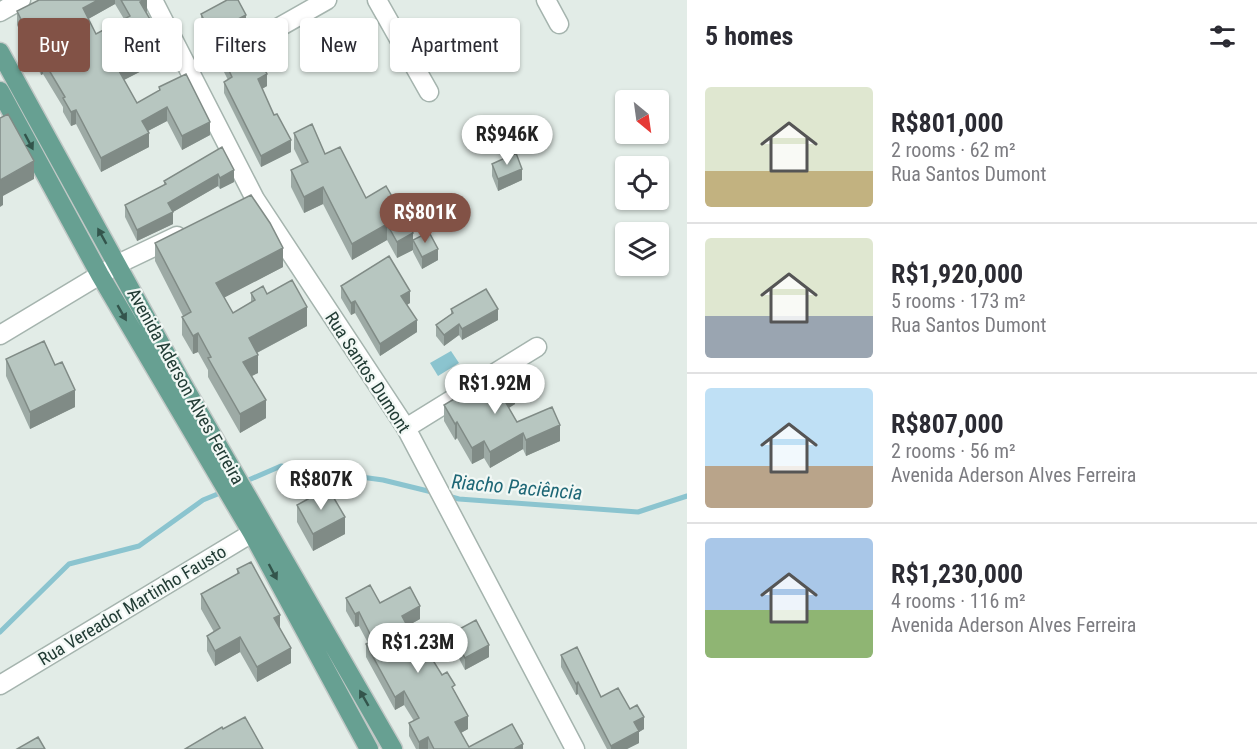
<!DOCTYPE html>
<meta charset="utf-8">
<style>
:root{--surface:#fff;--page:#f2f2f3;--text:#2b2b33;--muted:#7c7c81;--line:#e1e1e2;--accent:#825246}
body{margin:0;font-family:"Roboto Condensed",sans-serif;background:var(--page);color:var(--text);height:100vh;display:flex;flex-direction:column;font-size:22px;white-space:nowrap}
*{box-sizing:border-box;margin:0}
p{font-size:20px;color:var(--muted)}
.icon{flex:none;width:33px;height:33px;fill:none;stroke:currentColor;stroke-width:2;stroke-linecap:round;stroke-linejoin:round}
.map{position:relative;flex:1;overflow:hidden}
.side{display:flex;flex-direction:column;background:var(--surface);width:570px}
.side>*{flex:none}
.top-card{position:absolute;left:18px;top:18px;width:570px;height:54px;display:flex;gap:12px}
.needle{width:39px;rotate:151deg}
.buttons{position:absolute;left:615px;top:90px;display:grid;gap:12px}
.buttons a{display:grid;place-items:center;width:54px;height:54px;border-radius:6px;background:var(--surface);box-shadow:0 2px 4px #0004;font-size:30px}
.price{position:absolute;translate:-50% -51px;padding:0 14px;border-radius:21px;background:#fff;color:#222;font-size:20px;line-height:39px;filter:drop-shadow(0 2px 3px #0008)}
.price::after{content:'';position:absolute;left:50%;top:36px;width:18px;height:14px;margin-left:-9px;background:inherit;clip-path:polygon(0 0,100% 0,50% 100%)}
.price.selected{background:var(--accent);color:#fff}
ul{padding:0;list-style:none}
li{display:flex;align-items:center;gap:18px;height:150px;padding:0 18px}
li+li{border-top:2px solid var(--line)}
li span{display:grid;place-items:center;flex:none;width:168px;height:120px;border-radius:6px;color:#555}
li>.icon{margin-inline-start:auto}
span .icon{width:72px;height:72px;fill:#fffc;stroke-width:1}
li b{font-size:26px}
h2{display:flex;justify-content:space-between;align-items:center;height:72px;padding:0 18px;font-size:26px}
.chip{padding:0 21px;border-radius:6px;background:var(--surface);box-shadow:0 2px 4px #0004;font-size:21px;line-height:54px}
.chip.selected{background:var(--accent);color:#fff}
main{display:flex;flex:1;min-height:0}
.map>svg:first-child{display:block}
</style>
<main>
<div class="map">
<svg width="687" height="749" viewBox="0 0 687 749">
<rect width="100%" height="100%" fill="#e2ece7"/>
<path fill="#8bc4cf" d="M451 351 459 363 438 376 430 363Z"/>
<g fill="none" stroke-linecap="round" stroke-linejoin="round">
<path stroke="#8bc4cf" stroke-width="5" d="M244 482 281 466 383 480 436 493
M448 496 459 499 638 512 687 496
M0 632 69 564 139 546 203 500 225 491"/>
<g stroke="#a5b4ae" stroke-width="21">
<path id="minor" d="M153 0 255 199 406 428 575 749
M377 0 429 92
M546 0 559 24
M0 12 21 0
M253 42 327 0
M0 335 118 264 177 236
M406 428 537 347
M0 685 252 533 264 528"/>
</g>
<g stroke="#c1c8c6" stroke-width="21">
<path id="major" d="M0 52 181 381 393 749
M0 91 100 275 252 533 369 749"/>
</g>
<use href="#minor" stroke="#fff" stroke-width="18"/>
<use href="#major" stroke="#67a092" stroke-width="18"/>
</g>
<path fill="#9daaa5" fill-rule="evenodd" d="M39 0H147V12L154 40 151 42 155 64 124 80 137 103 159 91V87L210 135 182 150 167 121 148 131 149 147 101 172 76 124 71 126 63 112V107L43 74 41 75 17 25V11ZM115 4 124 19 96 34 88 19Z
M201 14 246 27 211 45 201 25Z
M222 56 267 69 265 70 267 86 262 89 291 152 261 167 224 93V82L228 80 222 68Z
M294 133 325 154 366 198 413 240 438 260 422 269 413 252V250L397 258 387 240 352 260 323 204 304 213 291 187V170L302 165 294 149Z
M492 164 522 180 498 191 492 176Z
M234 170V182L220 189 218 186 173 212V224L137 241 125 217V205L164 185V181Z
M155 243 283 267 224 297 233 313 251 303V293L267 294 307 326 257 353 258 373 252 376 266 418 240 433 208 377V370L198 352 193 354 182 335V317L183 316 155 261Z
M341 286 410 303 407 305 417 332 380 356 355 313 351 315 341 298Z
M451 309 498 320 462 340 459 335 444 346 436 336V325L451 314Z
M6 359 75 407 30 429 6 376Z
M515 404 509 408 517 422 560 441 526 456 523 449 490 468 484 458 472 464 457 438 455 440 444 421V405Z
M297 505 345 534 313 551 297 522Z
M237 569 280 628 291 663 257 682 240 652 215 666 207 651V636L214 632 201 609V594L237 574Z
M346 598 380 603 420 619 407 626 421 652 442 675 455 692 468 729 461 733 469 747 523 749H416L409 736V723L414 721 404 705 395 710 366 657V644L368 643 359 626 355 627 346 611Z
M452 633 489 657 465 670 452 645Z
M561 655 601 697 630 709 644 729 639 732V743L627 749H607L578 694 576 695 561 667Z"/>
<path fill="#808b86" d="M98 0H115V4L83 22V8Z
M145 0H147V12L140 2Z
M246 15V27L211 45V33Z
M154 26V40L145 45V31Z
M155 51V64L118 83V69Z
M267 58V69L260 72V61Z
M43 60V74L41 75V61Z
M267 74V86L258 91V79Z
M167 107V121L142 134V121Z
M76 110V124L71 126V112Z
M210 122V135L182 150V136Z
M149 133V147L101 172V158Z
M291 140V152L261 167V156Z
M34 161V179L3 196V205L0 207V180Z
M522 169V180L498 191V179Z
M234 170V182L220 189V178Z
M218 174V186L173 212V224L137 241V230L168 203Z
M323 187V204L304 213V197Z
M387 224V240L352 260V244Z
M413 233V250L397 258V242Z
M283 248V267L216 302V283Z
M438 249V260L422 269V257Z
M410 291V303L401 308V296Z
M355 301V313L351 315V303Z
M307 307V326L249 357V338Z
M498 309V320L462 340V329Z
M417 320V332L380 356V344Z
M459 324V335L444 346V335Z
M198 333V352L193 354V336Z
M258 355V373L243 380V362Z
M515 388V404L502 412V396Z
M75 390V407L30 429V412Z
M266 400V418L240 433V414Z
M457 422V438L455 440V424Z
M560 425V441L526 456V440Z
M523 433V449L490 468V452Z
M484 441V458L472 464V448Z
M345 517V534L313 551V534Z
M420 606V619L402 629V616Z
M359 612V626L355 627V614Z
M280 615V630L274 618Z
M240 637V652L215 666V651Z
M489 645V657L465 670V658Z
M291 648V663L257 682V667Z
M578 682V694L576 695V684Z
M404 691V705L395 710V697Z
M468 716V729L455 736V722Z
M644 717V729L639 732V743L627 749H611V746L634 722Z
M428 737V749H419V742Z
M523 744V749H514Z"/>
<path fill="#b7c6c0" stroke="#808b86" stroke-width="1.5" d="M39 0H98L83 8 96 34 130 16 121 0H145L140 2 154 26 145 31 155 51 118 69 137 103 160 90 159 87 186 74 210 122 182 136 167 107 142 121 149 133 101 158 76 110 71 112 63 98 65 97 43 60 41 61 17 11Z
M227 0H238L246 15 211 33 201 14Z
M258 41 267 58 260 61 267 74 258 79 274 115 277 114 291 140 261 156 224 82 232 77 222 56 252 42Z
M8 114 34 161 0 180V118Z
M312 124 325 154 340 147 366 198 386 186 413 233 397 242 387 224 352 244 323 187 304 197 291 170 308 162 294 133Z
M222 147 234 170 220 178 218 174 168 203 173 212 137 230 125 205 166 184 164 181Z
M516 153 522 169 498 179 492 164Z
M251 195 270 223 283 248 216 283 233 313 255 300 251 293 263 286 267 294 292 280 307 307 249 338 258 355 243 362 266 400 240 414 208 358 211 357 198 333 193 336 182 317 191 312 155 243Z
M429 232 438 249 422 257 413 240Z
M389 256 410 291 401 296 417 320 380 344 355 301 351 303 341 286Z
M486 289 498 309 462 329 459 324 444 335 436 325 453 313 451 309Z
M44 341 55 365 62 362 75 390 30 412 6 359Z
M504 369 515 388 502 396 517 422 552 407 560 425 526 440 523 433 490 452 484 441 472 448 457 422 455 424 444 405Z
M328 488 345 517 313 534 297 505Z
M251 562 280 615 274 618 291 648 257 667 240 637 215 651 207 636 220 628 201 594 239 573 237 569Z
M370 585 380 603 410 587 420 606 402 616 421 652 426 649 442 675 447 672 455 685 452 687 468 716 455 722 469 747 512 724 523 744 514 749H434L428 737 419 742 409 723 419 718 404 691 395 697 366 644 373 640 359 612 355 614 346 598Z
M476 620 489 645 465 658 452 633Z
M577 647 601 697 618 688 630 709 637 705 644 717 634 722 639 731 611 746 578 682 576 684 561 655Z
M245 717 263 749H185L222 727 223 729Z
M38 737 45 749H17Z"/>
<defs><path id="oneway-solid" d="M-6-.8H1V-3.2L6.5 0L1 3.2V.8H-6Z" transform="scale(1.5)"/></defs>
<g fill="#33554c">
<use href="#oneway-solid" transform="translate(29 142) rotate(62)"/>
<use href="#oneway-solid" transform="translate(102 236) rotate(-119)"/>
<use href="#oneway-solid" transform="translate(122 313) rotate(60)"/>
<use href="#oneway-solid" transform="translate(273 572) rotate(62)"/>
<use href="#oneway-solid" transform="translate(364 698) rotate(-120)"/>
</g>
<g text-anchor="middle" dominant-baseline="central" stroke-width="4.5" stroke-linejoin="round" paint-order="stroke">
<g font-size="18" fill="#223c35" stroke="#f2f8f5">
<text transform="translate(368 372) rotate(57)">Rua Santos Dumont</text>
<text transform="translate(186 386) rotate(61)">Avenida Aderson Alves Ferreira</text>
<text transform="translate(132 605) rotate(-31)">Rua Vereador Martinho Fausto</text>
</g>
<g font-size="20" font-style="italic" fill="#1e6776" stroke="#f2f8f5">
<text transform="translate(517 487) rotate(5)">Riacho Paciência</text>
</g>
</g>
</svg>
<div class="buttons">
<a><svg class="needle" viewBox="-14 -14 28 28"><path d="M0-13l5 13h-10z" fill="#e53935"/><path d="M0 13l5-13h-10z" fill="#7c7c81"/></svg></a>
<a><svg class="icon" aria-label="locate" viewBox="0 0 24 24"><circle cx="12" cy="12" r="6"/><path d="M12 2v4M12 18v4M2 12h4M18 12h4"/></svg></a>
<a><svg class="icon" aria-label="layers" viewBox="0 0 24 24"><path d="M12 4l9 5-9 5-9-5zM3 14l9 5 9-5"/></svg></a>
</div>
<b class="price" style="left:507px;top:166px">R$946K</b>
<b class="price selected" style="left:425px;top:244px">R$801K</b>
<b class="price" style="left:495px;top:415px">R$1.92M</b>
<b class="price" style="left:321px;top:511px">R$807K</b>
<b class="price" style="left:418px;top:674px">R$1.23M</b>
<div class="top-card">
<a class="chip selected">Buy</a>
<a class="chip">Rent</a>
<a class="chip">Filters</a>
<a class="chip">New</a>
<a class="chip">Apartment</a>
</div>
</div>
<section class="side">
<h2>5 homes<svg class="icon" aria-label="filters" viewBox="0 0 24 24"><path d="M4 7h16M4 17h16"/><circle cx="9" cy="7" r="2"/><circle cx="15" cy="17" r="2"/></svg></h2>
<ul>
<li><span style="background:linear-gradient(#dfe7d0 70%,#c2b280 0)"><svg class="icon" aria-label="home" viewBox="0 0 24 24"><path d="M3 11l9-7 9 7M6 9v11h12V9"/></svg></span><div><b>R$801,000</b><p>2 rooms · 62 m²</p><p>Rua Santos Dumont</p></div></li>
<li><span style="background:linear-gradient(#dfe7d0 65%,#9aa5b1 0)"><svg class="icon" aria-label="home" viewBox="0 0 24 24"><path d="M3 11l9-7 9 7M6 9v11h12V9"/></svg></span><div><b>R$1,920,000</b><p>5 rooms · 173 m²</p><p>Rua Santos Dumont</p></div></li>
<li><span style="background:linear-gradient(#bfe0f5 65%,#b9a48a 0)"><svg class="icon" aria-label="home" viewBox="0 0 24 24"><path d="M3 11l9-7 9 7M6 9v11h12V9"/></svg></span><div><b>R$807,000</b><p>2 rooms · 56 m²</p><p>Avenida Aderson Alves Ferreira</p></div></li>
<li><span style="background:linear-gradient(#a9c7e8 60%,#8fb573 0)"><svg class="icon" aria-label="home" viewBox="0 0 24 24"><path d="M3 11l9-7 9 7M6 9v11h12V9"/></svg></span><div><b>R$1,230,000</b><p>4 rooms · 116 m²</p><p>Avenida Aderson Alves Ferreira</p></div></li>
</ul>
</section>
</main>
